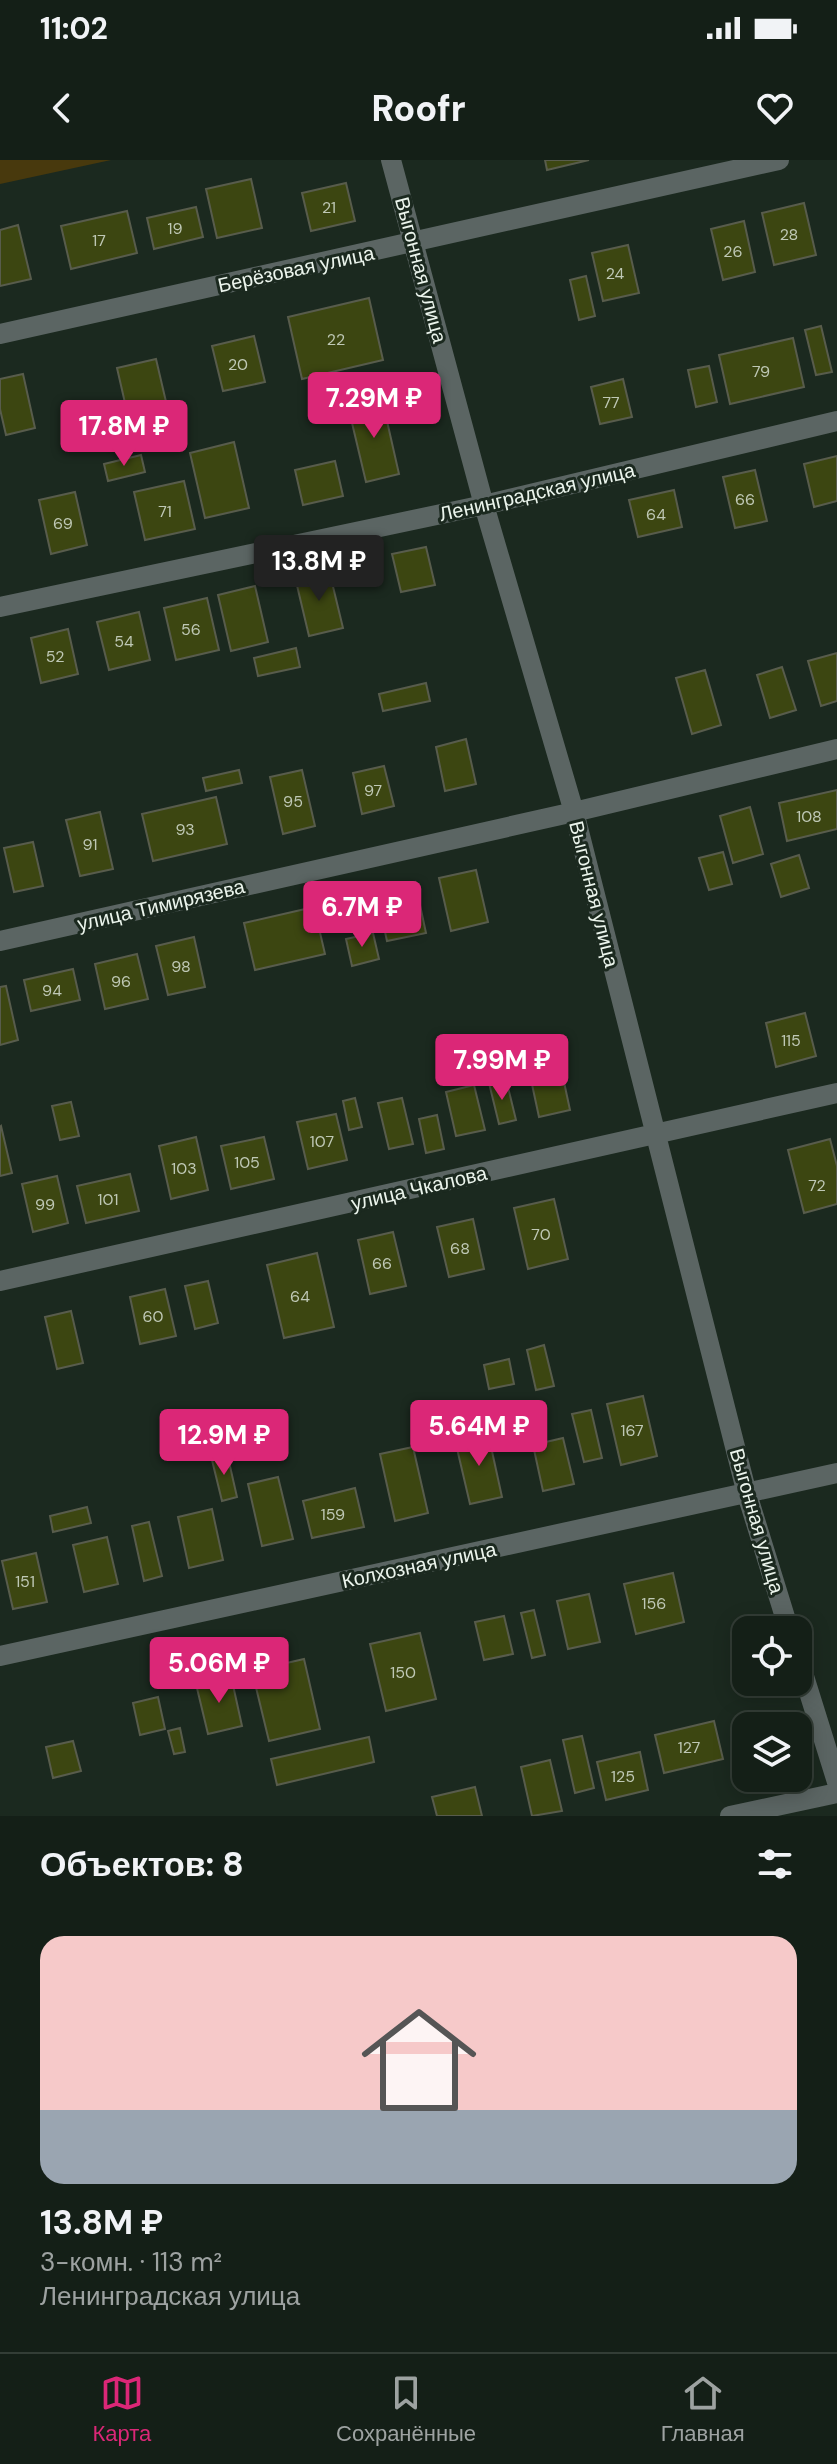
<!DOCTYPE html>
<html lang="ru">
<meta charset="utf-8">
<style>
:root{--surface:#141f17;--page:#212c24;--text:#f1f3f6;--muted:#9da2a1;--line:#333d36;--accent:#db2777}
body{margin:0;font-family:"DM Sans",sans-serif;background:var(--page);color:var(--text);height:100vh;display:flex;flex-direction:column;font-size:30px;white-space:nowrap}
*{box-sizing:border-box;margin:0}
p{font-size:26px;color:var(--muted)}
.icon{flex:none;width:44px;height:44px;fill:none;stroke:currentColor;stroke-width:2;stroke-linecap:round;stroke-linejoin:round}
.map{position:relative;height:1656px;overflow:hidden}
.drawer{display:flex;flex-direction:column;background:var(--surface);flex:1}
.drawer>*{flex:none}
.tools{position:absolute;left:732px;top:1456px;display:grid;gap:16px}
.tools a{display:grid;place-items:center;width:80px;height:80px;border-radius:16px;background:var(--surface);box-shadow:0 4px 20px #0003,0 0 0 2px var(--line);font-size:40px}
.price{position:absolute;translate:-50% -68px;padding:0 18px;border-radius:8px;background:var(--accent);color:#fff;font-size:26px;line-height:52px;filter:drop-shadow(0 2px 4px #0008)}
.price::after{content:'';position:absolute;left:50%;top:48px;width:24px;height:18px;margin-left:-12px;background:inherit;clip-path:polygon(0 0,100% 0,50% 100%)}
.price.active{background:#222;color:#fff}
ul{padding:0;list-style:none}
li{display:grid;align-content:center;gap:16px;height:424px;padding:0 40px}
li span{display:grid;place-items:center;height:248px;border-radius:24px;color:#555}
li>.icon{margin-inline-start:auto}
span .icon{width:144px;height:144px;fill:#fffc;stroke-width:1}
li b{font-size:34px}
h2{display:flex;justify-content:space-between;align-items:center;height:96px;padding:0 40px;font-size:34px}
.status{display:flex;justify-content:space-between;align-items:center;height:56px;padding:0 40px;background:var(--surface);direction:ltr}
.status svg{height:22px;fill:currentColor}
header{display:flex;justify-content:space-between;align-items:center;height:104px;padding:0 40px;background:var(--surface);font-size:36px;font-weight:800}
.dock{display:flex;justify-content:space-around;align-items:center;height:112px;border-top:2px solid var(--line);background:var(--surface);font-size:22px;color:var(--muted)}
.dock a{display:grid;justify-items:center;gap:4px}
.dock .active{color:var(--accent)}
.map>svg:first-child{display:block}
</style>
<div class="status"><b>11:02</b><svg viewBox="0 0 49 12"><path d="M0 12V9h3v3zM5 12V6h3v6zM10 12V3h3v9zM15 12V0h3v12zM26 1h20v11H26zM47 4h2v5h-2z"/></svg></div>
<header><svg class="icon" aria-label="back" viewBox="0 0 24 24"><path d="M15 5l-7 7 7 7"/></svg>Roofr<svg class="icon" aria-label="heart" viewBox="0 0 24 24"><path d="M12 20l-8-8c-3-5 5-10 8-4 3-6 11-1 8 4z"/></svg></header>
<div class="map">
<svg width="837" height="1656" viewBox="0 0 837 1656">
<rect width="100%" height="100%" fill="#1b291f"/>
<path fill="#48390d" d="M0 0H111L0 24Z"/>
<path fill="#3c4611" stroke="#585c4c" stroke-width="2" d="M545 0H589L547 10Z
M251 19 262 68 217 78 206 29Z
M346 23 355 61 311 71 302 33Z
M804 43 816 95 774 105 762 53Z
M196 47 203 77 154 89 147 58Z
M127 51 137 93 71 109 61 66Z
M744 61 755 112 723 120 711 69Z
M18 65 31 119 0 126V70Z
M628 85 639 133 603 141 592 93Z
M586 116 595 156 579 160 570 120Z
M369 138 383 200 302 219 288 157Z
M821 166 832 212 816 215 805 170Z
M254 176 265 222 223 231 212 186Z
M793 178 804 227 730 244 719 195Z
M156 199 167 246 128 256 117 208Z
M709 206 717 242 696 247 688 210Z
M23 214 35 268 6 275 0 249V219Z
M623 219 632 257 600 264 591 227Z
M382 239 399 314 366 322 348 246Z
M234 282 249 348 205 358 190 293Z
M141 295 145 312 108 321 104 304Z
M837 296V341L814 347 804 304Z
M335 301 343 336 303 345 295 310Z
M755 310 767 361 735 368 723 317Z
M184 321 195 369 145 380 134 332Z
M674 330 682 367 638 377 629 340Z
M75 332 87 385 51 394 39 340Z
M426 387 435 425 401 432 392 394Z
M329 410 343 468 309 476 295 417Z
M255 426 268 482 231 491 218 435Z
M207 438 219 490 176 500 164 448Z
M139 452 150 500 109 510 97 462Z
M68 469 78 514 41 523 31 478Z
M296 488 300 507 258 516 254 498Z
M837 493V541L821 546 808 501Z
M782 507 796 550 770 558 757 515Z
M705 510 721 565 692 574 676 518Z
M426 523 430 541 383 551 379 534Z
M466 579 476 624 445 631 436 587Z
M384 606 394 646 362 654 353 613Z
M239 610 242 623 206 631 203 618Z
M302 610 315 666 283 674 270 617Z
M837 630V669L787 681 779 643Z
M216 637 227 684 153 701 142 654Z
M750 647 763 694 733 703 720 656Z
M100 652 113 709 80 716 66 660Z
M33 682 43 726 14 732 4 688Z
M723 692 732 724 709 730 699 698Z
M799 695 809 728 781 737 771 704Z
M476 710 488 762 451 771 439 718Z
M415 722 426 773 387 781 376 731Z
M314 747 325 794 255 810 244 763Z
M373 773 379 799 352 806 346 779Z
M194 777 205 827 168 835 156 786Z
M137 794 148 839 105 849 95 804Z
M73 809 80 840 31 851 24 820Z
M6 826 18 880 0 885V827Z
M805 853 816 896 776 907 766 863Z
M561 908 570 950 539 957 530 915Z
M506 919 516 960 499 964 489 923Z
M474 925 485 970 456 976 446 932Z
M355 938 362 967 349 970 343 941Z
M402 938 413 984 389 989 378 943Z
M71 942 79 976 60 980 52 946Z
M336 954 347 1000 308 1009 297 962Z
M437 955 444 989 426 993 419 959Z
M1 966 12 1013 0 1016V967Z
M196 977 208 1030 171 1039 159 986Z
M264 977 274 1019 231 1029 221 986Z
M830 979 837 1006V1044L804 1053 788 990Z
M130 1014 139 1051 86 1063 77 1026Z
M57 1016 68 1063 33 1072 22 1024Z
M554 1039 568 1099 528 1109 514 1048Z
M473 1059 484 1109 449 1117 437 1067Z
M393 1072 406 1126 370 1134 358 1080Z
M317 1093 334 1167 284 1178 267 1105Z
M208 1121 218 1163 195 1169 185 1126Z
M165 1129 176 1176 140 1184 130 1137Z
M71 1151 83 1203 57 1209 45 1157Z
M544 1185 554 1226 536 1230 527 1190Z
M509 1199 514 1224 489 1229 484 1205Z
M643 1236 657 1296 621 1305 607 1244Z
M591 1250 602 1298 584 1302 572 1254Z
M488 1273 502 1337 470 1344 455 1280Z
M563 1278 574 1324 543 1331 533 1285Z
M413 1287 428 1353 395 1361 380 1294Z
M227 1293 237 1337 222 1341 211 1296Z
M278 1317 293 1379 262 1386 248 1324Z
M355 1328 364 1367 312 1378 303 1341Z
M87 1347 91 1363 53 1372 50 1356Z
M212 1349 223 1400 189 1408 178 1357Z
M149 1362 162 1416 144 1421 132 1366Z
M107 1377 118 1424 84 1432 73 1385Z
M36 1393 47 1442 13 1449 2 1401Z
M673 1413 684 1462 636 1474 624 1424Z
M589 1434 600 1482 568 1489 557 1441Z
M534 1450 545 1495 532 1498 521 1453Z
M504 1456 513 1494 484 1500 475 1462Z
M420 1473 436 1539 386 1551 370 1484Z
M304 1499 320 1569 269 1581 252 1511Z
M231 1516 242 1566 208 1574 196 1524Z
M158 1537 165 1569 140 1575 133 1543Z
M714 1561 723 1599 664 1613 655 1575Z
M180 1568 185 1592 174 1594 168 1571Z
M582 1576 594 1628 575 1633 563 1580Z
M369 1577 374 1602 277 1625 271 1599Z
M73 1581 81 1611 53 1618 46 1587Z
M640 1592 648 1630 606 1640 597 1602Z
M550 1600 562 1651 532 1656 521 1607Z
M475 1627 482 1656H437L432 1637Z"/>
<g fill="none" stroke-linecap="round" stroke-linejoin="round">
<path stroke="#5b6563" stroke-width="20" d="M391 0 484 345 574 652 747 1334 789 1470
M0 174 779 0
M0 447 484 345 837 261
M0 781 574 652 837 589
M0 1121 837 933
M0 1496 837 1313
M798 1497 837 1622
M730 1656 837 1633"/>
</g>
<g text-anchor="middle" dominant-baseline="central" stroke-width="6" stroke-linejoin="round" paint-order="stroke">
<g font-size="16" fill="#bfc8b5">
<text x="329" y="47">21</text>
<text x="175" y="68">19</text>
<text x="789" y="74">28</text>
<text x="99" y="80">17</text>
<text x="733" y="91">26</text>
<text x="615" y="113">24</text>
<text x="336" y="179">22</text>
<text x="238" y="204">20</text>
<text x="761" y="211">79</text>
<text x="611" y="242">77</text>
<text x="745" y="339">66</text>
<text x="165" y="351">71</text>
<text x="656" y="354">64</text>
<text x="63" y="363">69</text>
<text x="191" y="469">56</text>
<text x="124" y="481">54</text>
<text x="55" y="496">52</text>
<text x="373" y="630">97</text>
<text x="293" y="641">95</text>
<text x="809" y="656">108</text>
<text x="185" y="669">93</text>
<text x="90" y="684">91</text>
<text x="181" y="806">98</text>
<text x="121" y="821">96</text>
<text x="52" y="830">94</text>
<text x="791" y="880">115</text>
<text x="322" y="981">107</text>
<text x="247" y="1002">105</text>
<text x="184" y="1008">103</text>
<text x="817" y="1025">72</text>
<text x="108" y="1039">101</text>
<text x="45" y="1044">99</text>
<text x="541" y="1074">70</text>
<text x="460" y="1088">68</text>
<text x="382" y="1103">66</text>
<text x="300" y="1136">64</text>
<text x="153" y="1156">60</text>
<text x="632" y="1270">167</text>
<text x="333" y="1354">159</text>
<text x="25" y="1421">151</text>
<text x="654" y="1443">156</text>
<text x="403" y="1512">150</text>
<text x="689" y="1587">127</text>
<text x="623" y="1616">125</text>
</g>
<g font-size="20" fill="#ebf4ec" stroke="#1b291f">
<text transform="translate(296 109) rotate(-12)">Берёзовая улица</text>
<text transform="translate(421 110) rotate(75)">Выгонная улица</text>
<text transform="translate(537 332) rotate(-13)">Ленинградская улица</text>
<text transform="translate(594 734) rotate(76)">Выгонная улица</text>
<text transform="translate(161 745) rotate(-13)">улица Тимирязева</text>
<text transform="translate(419 1028) rotate(-13)">улица Чкалова</text>
<text transform="translate(757 1361) rotate(74)">Выгонная улица</text>
<text transform="translate(419 1405) rotate(-12)">Колхозная улица</text>
</g>
</g>
</svg>
<div class="tools">
<a><svg class="icon" aria-label="locate" viewBox="0 0 24 24"><circle cx="12" cy="12" r="6"/><path d="M12 2v4M12 18v4M2 12h4M18 12h4"/></svg></a>
<a><svg class="icon" aria-label="layers" viewBox="0 0 24 24"><path d="M12 4l9 5-9 5-9-5zM3 14l9 5 9-5"/></svg></a>
</div>
<b class="price" style="left:374px;top:280px">7.29M ₽</b>
<b class="price" style="left:124px;top:308px">17.8M ₽</b>
<b class="price active" style="left:319px;top:443px">13.8M ₽</b>
<b class="price" style="left:362px;top:789px">6.7M ₽</b>
<b class="price" style="left:502px;top:942px">7.99M ₽</b>
<b class="price" style="left:479px;top:1308px">5.64M ₽</b>
<b class="price" style="left:224px;top:1317px">12.9M ₽</b>
<b class="price" style="left:219px;top:1545px">5.06M ₽</b>
</div>
<section class="drawer">
<h2>Объектов: 8<svg class="icon" aria-label="filters" viewBox="0 0 24 24"><path d="M4 7h16M4 17h16"/><circle cx="9" cy="7" r="2"/><circle cx="15" cy="17" r="2"/></svg></h2>
<ul>
<li><span style="background:linear-gradient(#f6c9c9 70%,#9aa5b1 0)"><svg class="icon" aria-label="home" viewBox="0 0 24 24"><path d="M3 11l9-7 9 7M6 9v11h12V9"/></svg></span><div><b>13.8M ₽</b><p>3-комн. · 113 m²</p><p>Ленинградская улица</p></div></li>
</ul>
</section>
<nav class="dock">
<a class="active"><svg class="icon" aria-label="map" viewBox="0 0 24 24"><path d="M3 6l6-2 6 2 6-2v14l-6 2-6-2-6 2zM9 4v14M15 6v14"/></svg>Карта</a>
<a><svg class="icon" aria-label="saved" viewBox="0 0 24 24"><path d="M7 4h10v16l-5-4-5 4z"/></svg>Сохранённые</a>
<a><svg class="icon" aria-label="home" viewBox="0 0 24 24"><path d="M3 11l9-7 9 7M6 9v11h12V9"/></svg>Главная</a>
</nav>
